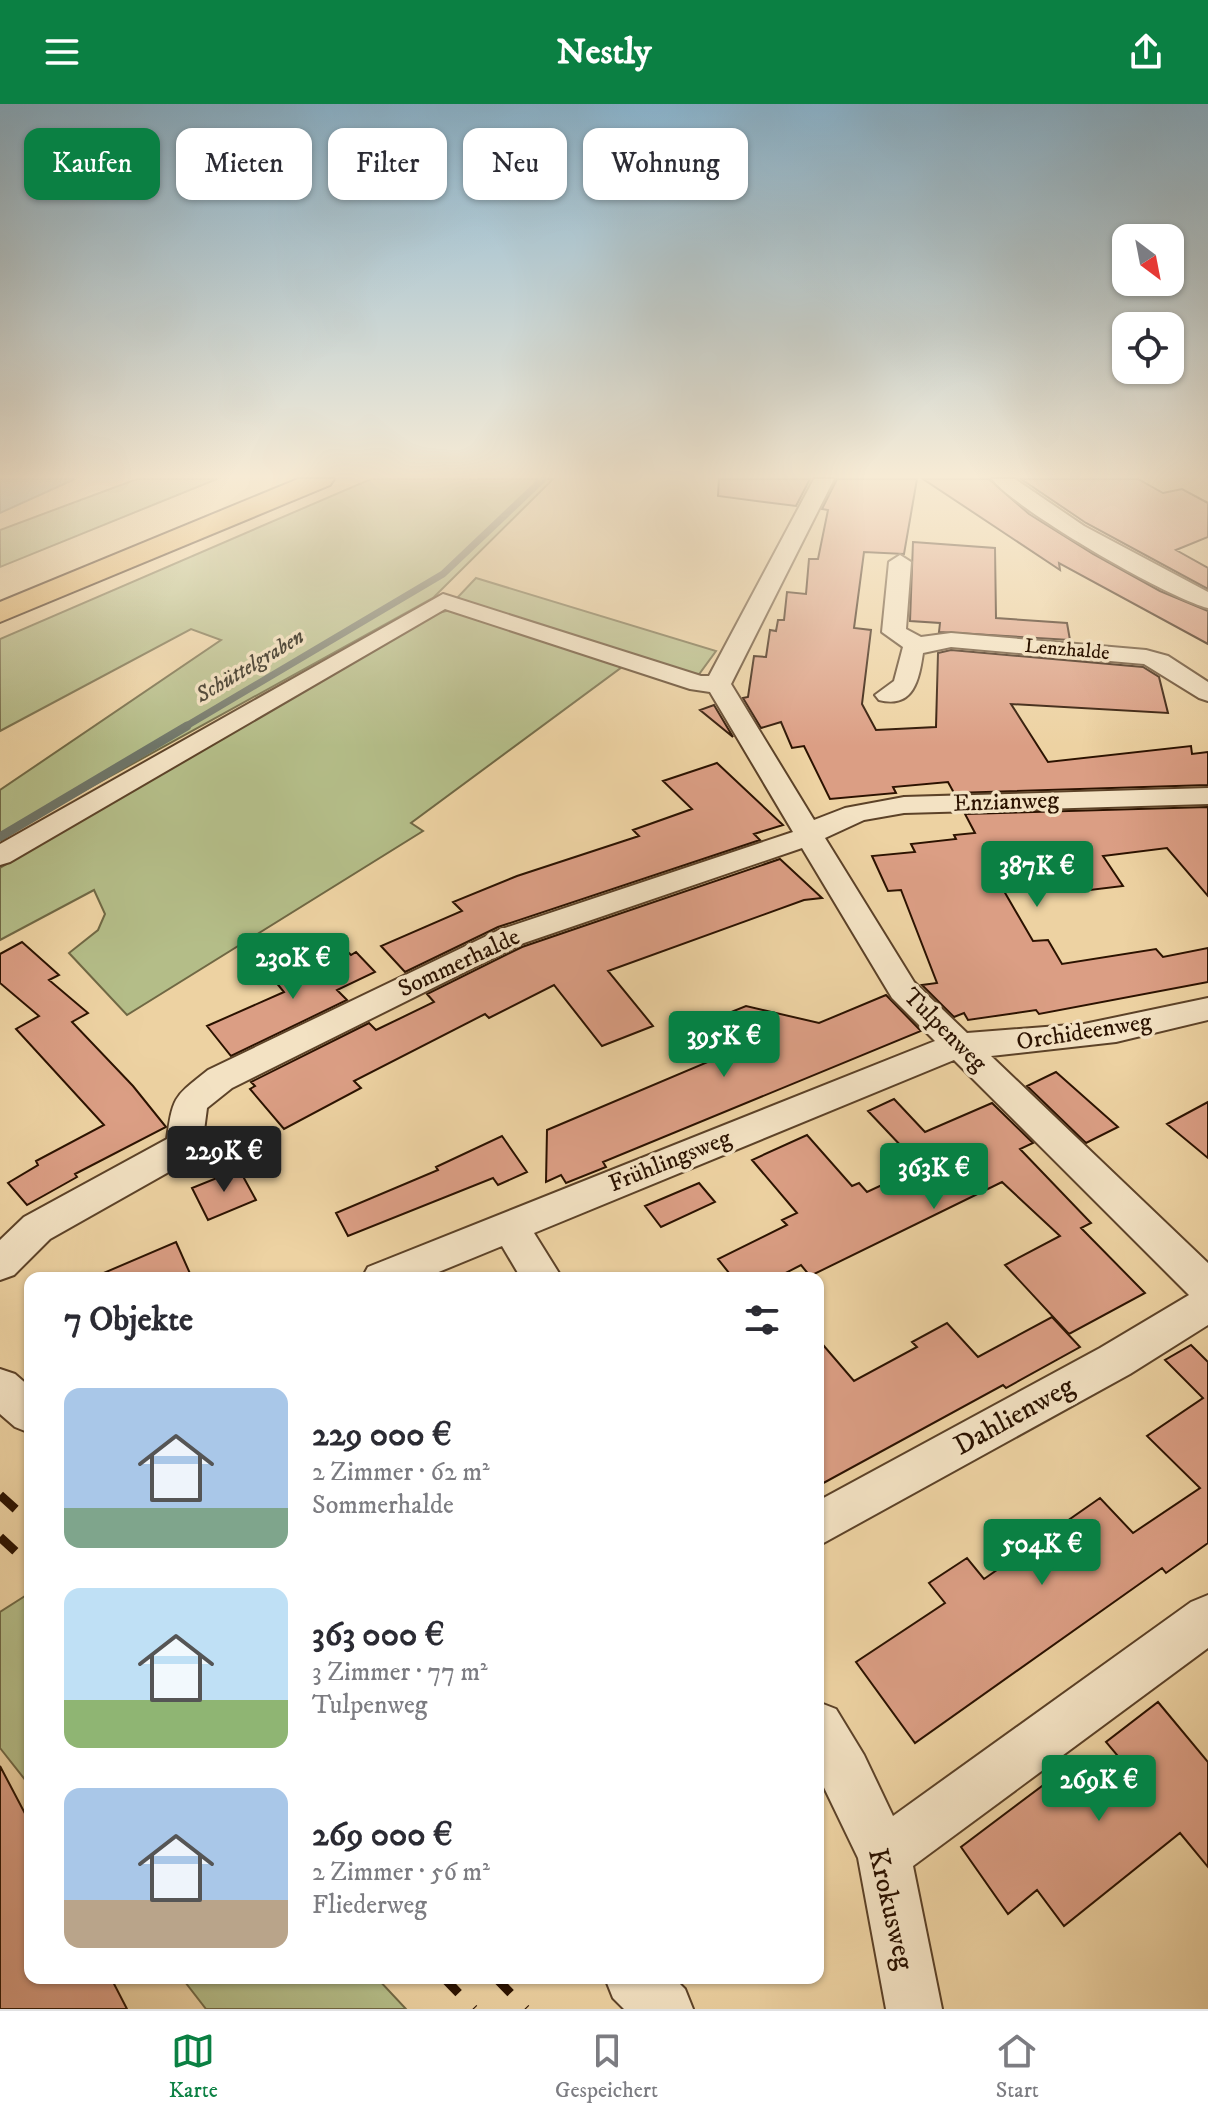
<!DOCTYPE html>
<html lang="de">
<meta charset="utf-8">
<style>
:root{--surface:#fff;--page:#f2f2f3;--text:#2b2b33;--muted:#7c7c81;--line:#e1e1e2;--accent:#0b8043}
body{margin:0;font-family:"IM FELL DW Pica",serif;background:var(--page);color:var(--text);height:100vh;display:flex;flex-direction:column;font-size:30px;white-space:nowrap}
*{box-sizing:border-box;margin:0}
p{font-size:26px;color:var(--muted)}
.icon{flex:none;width:44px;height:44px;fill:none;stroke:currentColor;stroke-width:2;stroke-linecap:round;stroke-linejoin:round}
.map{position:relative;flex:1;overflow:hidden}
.drawer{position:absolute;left:24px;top:1168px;width:800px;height:712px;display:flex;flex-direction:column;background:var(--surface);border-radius:16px;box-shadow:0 2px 6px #0004}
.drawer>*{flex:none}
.guide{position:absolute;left:24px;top:24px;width:800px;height:72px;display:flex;gap:16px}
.needle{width:52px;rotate:148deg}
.fabs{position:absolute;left:1112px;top:120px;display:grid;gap:16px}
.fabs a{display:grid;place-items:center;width:72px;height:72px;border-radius:16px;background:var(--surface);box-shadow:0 2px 6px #0004;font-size:40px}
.price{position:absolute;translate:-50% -68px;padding:0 18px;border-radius:8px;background:var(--accent);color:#fff;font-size:26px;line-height:52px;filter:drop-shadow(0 2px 4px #0008)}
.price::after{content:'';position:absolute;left:50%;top:48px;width:24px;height:18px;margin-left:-12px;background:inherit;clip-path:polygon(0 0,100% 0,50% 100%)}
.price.selected{background:#222;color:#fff}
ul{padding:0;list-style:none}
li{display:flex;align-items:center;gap:24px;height:200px;padding:0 40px}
li span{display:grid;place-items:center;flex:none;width:224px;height:160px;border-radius:16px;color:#555}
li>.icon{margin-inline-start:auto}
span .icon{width:96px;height:96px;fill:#fffc;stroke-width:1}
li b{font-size:34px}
h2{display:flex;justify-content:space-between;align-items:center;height:96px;padding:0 40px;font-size:34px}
.tag{padding:0 28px;border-radius:16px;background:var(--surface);box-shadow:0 2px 6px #0004;font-size:28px;line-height:72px}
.tag.selected{background:var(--accent);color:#fff}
header{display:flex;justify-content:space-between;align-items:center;height:104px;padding:0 40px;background:var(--accent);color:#fff;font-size:36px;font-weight:700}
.menu{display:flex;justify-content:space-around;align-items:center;height:112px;border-top:2px solid var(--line);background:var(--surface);font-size:22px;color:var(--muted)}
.menu a{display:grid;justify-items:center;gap:4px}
.menu .selected{color:var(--accent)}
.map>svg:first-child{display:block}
</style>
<header><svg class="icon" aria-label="menu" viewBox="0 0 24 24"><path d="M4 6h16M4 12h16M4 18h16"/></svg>Nestly<svg class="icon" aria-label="share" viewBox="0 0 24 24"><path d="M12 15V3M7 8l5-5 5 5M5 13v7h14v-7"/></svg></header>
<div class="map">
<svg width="1208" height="1905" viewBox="0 0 1208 1905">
<rect width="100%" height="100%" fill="#edd2a2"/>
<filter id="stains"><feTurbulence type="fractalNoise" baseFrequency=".0025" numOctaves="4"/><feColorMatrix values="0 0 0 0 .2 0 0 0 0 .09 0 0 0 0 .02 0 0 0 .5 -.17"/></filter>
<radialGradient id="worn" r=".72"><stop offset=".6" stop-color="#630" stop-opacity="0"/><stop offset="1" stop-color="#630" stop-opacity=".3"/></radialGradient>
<path fill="#b4bd88" stroke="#706844" stroke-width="2" d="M137 375H217L0 463V426Z
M371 375H553L433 494 0 733V686L221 536 191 525 0 627V535Z
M476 474 716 547 697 573 457 494Z
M450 506 626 560 411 719 423 727 127 911 69 849 98 826 105 810 94 786 0 836V764L431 511Z
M25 1492 30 1498V1682L0 1644V1508Z
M182 1874H377L406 1905H206Z"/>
<path fill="#9ab6ab" stroke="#6e7467" stroke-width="2" d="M0 375H75L0 409Z"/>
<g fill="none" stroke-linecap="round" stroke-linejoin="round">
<path stroke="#6e7467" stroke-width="7" d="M183 624 443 470 543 375"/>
<path stroke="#6e7467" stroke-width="9" d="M0 733 187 622"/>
</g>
<path fill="#db9e84" stroke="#2b1200" stroke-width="2" d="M719 375H810L796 402 718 392Z
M837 375H917L904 450 864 448 854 524 871 526 862 600 876 626 936 623 938 549 951 546 1143 563 1159 573 1168 609 1011 600 1048 658 1191 642 1192 650 1208 648V681L954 689 948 678 893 683 896 689 830 695 804 642 792 644 781 618 761 624 743 594 748 593 754 552 766 553 770 526 776 527 778 516H784L787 488 806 490 809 455H818L828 406 822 405Z
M923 375H989L1029 410 1093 450 1160 487 1208 507V540L1059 459 1060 466Z
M1021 375H1138L1163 389 1182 385 1208 399V433L1176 446 1208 464V485L1086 419Z
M913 438 995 444 996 514 1067 519 1070 536 939 528 940 519 910 517Z
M714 601 733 633 700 606Z
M717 659 783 721 754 730 760 736 498 823 405 868 381 842 462 807 453 798 517 772 639 732 633 726 692 705 663 677Z
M1208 703V792L1167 744 1103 752 1123 782 1090 786 1070 755 1066 756 1061 748 986 756 1033 837 1048 836 1062 860 1156 845 1163 853 1208 844V878L1039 910 1036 906 968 916 964 909 954 913 922 881 937 879 901 786 888 787 872 752 915 748 911 740 956 735 954 731 975 729 965 710Z
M780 755 822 794 804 796 608 867 653 922 602 942 554 881 489 914 485 910 354 977 361 984 284 1025 250 985 255 982 251 978 369 919 376 926 434 898 427 890 522 843Z
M22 838 59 871 49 876 88 909 72 918 133 982 166 1023 75 1070 77 1073 27 1101 8 1079 38 1061 36 1057 104 1021 16 925 39 912 0 879V850Z
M344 844 351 851 356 848 375 868 337 886 347 896 231 952 207 922 284 888 275 877Z
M886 891 921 927 603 1058 606 1063 566 1079 561 1071 546 1078 547 1026 722 952 694 923 746 902 819 919Z
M1056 968 1118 1023 1086 1039 1027 982Z
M894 995 925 1028 992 999 1033 1039 1020 1045 1091 1119 1081 1124 1145 1189 1069 1230 1005 1161 1060 1132 1002 1078 810 1172 801 1161 776 1174H733L718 1155 787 1121 782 1116 797 1109 752 1056 807 1031 852 1082 859 1079 867 1088 921 1063 868 1007Z
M1208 998V1054L1167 1020Z
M502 1032 527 1068 498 1081 493 1074 348 1132 336 1109 438 1066 436 1063Z
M239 1065 256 1096 208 1116 192 1084Z
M699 1079 715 1098 661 1123 645 1102Z
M176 1138 192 1174H92Z
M1052 1213 1080 1243 1006 1284 1003 1281 818 1382V1235L854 1277 917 1243 912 1238 947 1219 978 1253Z
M1191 1241 1208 1258V1439L1166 1469 1162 1464 915 1639 856 1558 945 1499 929 1479 967 1454 984 1475 1100 1394 1133 1429 1200 1384 1147 1332 1203 1294 1165 1256Z
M1158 1598 1208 1658V1763L1180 1729 1064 1822 1037 1786 1008 1810 961 1743 1062 1667 1086 1697 1128 1664 1106 1638Z
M0 1662 30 1719V1874H111L127 1905H0Z"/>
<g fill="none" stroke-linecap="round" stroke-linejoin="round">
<g stroke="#5c4228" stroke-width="4">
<path id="minor" d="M814 375H834L731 580 814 716 845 704 904 693 1208 684V700L904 709 864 716 825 734 914 878 967 929 1084 920 1208 894V916L1116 938 991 952 1208 1159V1221L1130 1270 818 1442V1397L1100 1244 1189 1191 954 956 534 1129 562 1174H521L502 1142 424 1174H362L368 1163 935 937 892 894 802 744 521 840 232 984 207 1004 202 1042 197 1052 50 1135 14 1171 0 1176V1136L24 1113 167 1035C173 992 174 993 208 966L499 826 793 728 710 588 690 585 445 505 10 758 0 761V740L443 490 701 572H709Z
M992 375H1015L1084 422 1208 488V504C1168 494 1017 407 992 375Z
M900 451 911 458 906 525 921 533 951 529 1146 546 1168 552 1208 578V597L1199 594 1144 560 951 543 923 549C919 575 914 605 879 596L875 591 894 577 903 543 882 528 889 458Z
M0 1265 15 1270 30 1283V1329L15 1323 0 1310Z
M1208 1491V1544L913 1762 942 1905H886L858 1754 818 1671V1598L836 1605 864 1651 893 1712 1191 1498Z
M605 1874H674L685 1885 693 1905H624L613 1894Z"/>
</g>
<g stroke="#2b1200" stroke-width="4">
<path id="highway" d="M298 375H334L330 381 0 518V498Z"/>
</g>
<use href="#minor" fill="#f3e2c3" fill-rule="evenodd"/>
<use href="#highway" fill="#e6b971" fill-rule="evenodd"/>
<path stroke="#2b1200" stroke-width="9" stroke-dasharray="21 21" stroke-linecap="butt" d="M0 1391 30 1418
M0 1433 30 1461
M444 1874 474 1905
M496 1874 526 1905"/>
</g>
<linearGradient id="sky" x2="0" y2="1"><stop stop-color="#89b5d0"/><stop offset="0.58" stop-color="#f7ebd5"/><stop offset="1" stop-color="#f7ebd5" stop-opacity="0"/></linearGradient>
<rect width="1208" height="642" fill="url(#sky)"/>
<g text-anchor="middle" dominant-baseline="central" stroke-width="7" stroke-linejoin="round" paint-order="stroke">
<g font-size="20" fill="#2b1200" stroke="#f3e2c3">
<text transform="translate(1067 546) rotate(5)">Lenzhalde</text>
</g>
<g font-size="22" font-style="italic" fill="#524b3c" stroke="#f3e2c3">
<text transform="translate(250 562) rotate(-31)">Schüttelgraben</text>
</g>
<g font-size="24" fill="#2b1200" stroke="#f3e2c3">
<text transform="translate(1006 698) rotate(-2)">Enzianweg</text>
<text transform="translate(459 859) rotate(-25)">Sommerhalde</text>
<text transform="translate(945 926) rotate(45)">Tulpenweg</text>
<text transform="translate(1084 928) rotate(-9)">Orchideenweg</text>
<text transform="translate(670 1057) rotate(-22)">Frühlingsweg</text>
</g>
<g font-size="28" fill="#2b1200" stroke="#f3e2c3">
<text transform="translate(1014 1312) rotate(-29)">Dahlienweg</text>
<text transform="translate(891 1805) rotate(77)">Krokusweg</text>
</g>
</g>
<rect width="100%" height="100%" filter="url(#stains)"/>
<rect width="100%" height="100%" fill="url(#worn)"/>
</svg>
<div class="fabs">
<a><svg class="needle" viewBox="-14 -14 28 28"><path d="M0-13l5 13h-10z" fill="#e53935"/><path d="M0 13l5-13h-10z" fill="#7c7c81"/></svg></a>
<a><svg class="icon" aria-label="locate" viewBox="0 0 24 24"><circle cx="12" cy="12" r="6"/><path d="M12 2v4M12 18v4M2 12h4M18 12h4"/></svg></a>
</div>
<b class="price" style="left:1037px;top:805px">387K €</b>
<b class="price" style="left:293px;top:897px">230K €</b>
<b class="price" style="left:724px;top:975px">395K €</b>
<b class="price selected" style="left:224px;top:1090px">229K €</b>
<b class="price" style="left:934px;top:1107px">363K €</b>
<b class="price" style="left:1042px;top:1483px">504K €</b>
<b class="price" style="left:1099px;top:1719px">269K €</b>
<div class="guide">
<a class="tag selected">Kaufen</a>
<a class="tag">Mieten</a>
<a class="tag">Filter</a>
<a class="tag">Neu</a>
<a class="tag">Wohnung</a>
</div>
<section class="drawer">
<h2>7 Objekte<svg class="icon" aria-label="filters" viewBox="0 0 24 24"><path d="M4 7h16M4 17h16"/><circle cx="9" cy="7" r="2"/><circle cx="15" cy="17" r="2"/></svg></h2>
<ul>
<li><span style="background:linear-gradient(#a9c7e8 75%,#7fa58c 0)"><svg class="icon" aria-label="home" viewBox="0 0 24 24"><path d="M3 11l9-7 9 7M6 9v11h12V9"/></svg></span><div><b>229 000 €</b><p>2 Zimmer · 62 m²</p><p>Sommerhalde</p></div></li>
<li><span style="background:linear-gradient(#bfe0f5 70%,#8fb573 0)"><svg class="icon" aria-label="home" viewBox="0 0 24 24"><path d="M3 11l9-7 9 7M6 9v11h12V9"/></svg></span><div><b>363 000 €</b><p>3 Zimmer · 77 m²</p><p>Tulpenweg</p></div></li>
<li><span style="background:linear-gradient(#a9c7e8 70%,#b9a48a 0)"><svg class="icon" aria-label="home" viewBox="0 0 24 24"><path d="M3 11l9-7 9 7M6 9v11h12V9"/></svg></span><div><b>269 000 €</b><p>2 Zimmer · 56 m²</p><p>Fliederweg</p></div></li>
</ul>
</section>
</div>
<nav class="menu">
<a class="selected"><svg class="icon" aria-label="map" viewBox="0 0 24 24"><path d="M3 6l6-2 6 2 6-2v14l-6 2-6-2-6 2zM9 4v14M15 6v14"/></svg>Karte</a>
<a><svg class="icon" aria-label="saved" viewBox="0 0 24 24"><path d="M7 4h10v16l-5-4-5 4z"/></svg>Gespeichert</a>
<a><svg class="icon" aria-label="home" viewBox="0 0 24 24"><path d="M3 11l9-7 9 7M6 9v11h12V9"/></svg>Start</a>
</nav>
